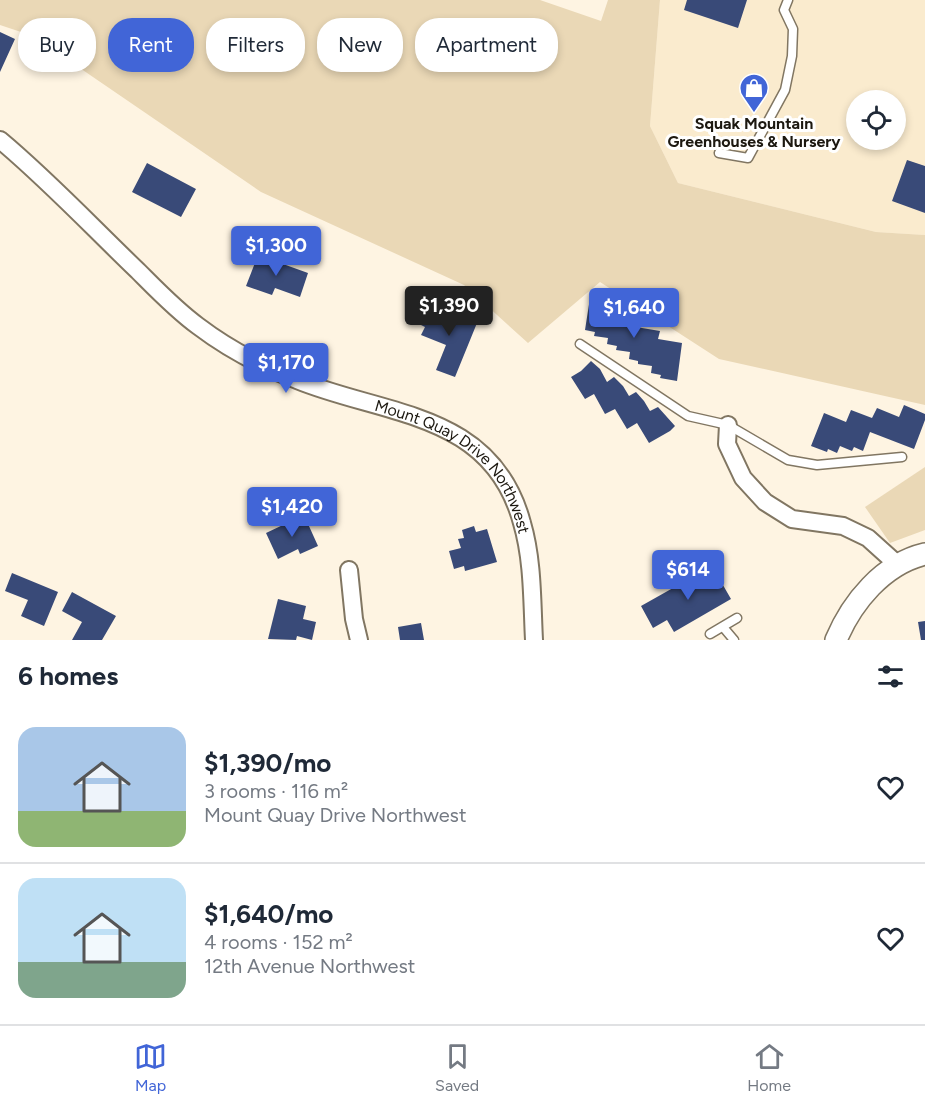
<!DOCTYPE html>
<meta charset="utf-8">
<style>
:root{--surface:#fff;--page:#f2f2f3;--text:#1f2937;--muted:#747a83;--line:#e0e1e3;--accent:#4165d7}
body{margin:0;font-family:Figtree,sans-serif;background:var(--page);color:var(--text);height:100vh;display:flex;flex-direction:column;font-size:22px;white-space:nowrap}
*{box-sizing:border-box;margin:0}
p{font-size:20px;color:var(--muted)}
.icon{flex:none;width:33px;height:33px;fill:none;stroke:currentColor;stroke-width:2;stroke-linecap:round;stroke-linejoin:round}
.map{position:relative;height:640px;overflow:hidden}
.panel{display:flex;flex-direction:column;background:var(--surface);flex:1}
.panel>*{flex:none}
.hud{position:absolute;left:18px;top:18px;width:600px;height:54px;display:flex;gap:12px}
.buttons{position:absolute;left:846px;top:90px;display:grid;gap:12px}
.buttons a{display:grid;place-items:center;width:60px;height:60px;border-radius:50%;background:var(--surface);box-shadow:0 3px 9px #0003;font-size:30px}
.price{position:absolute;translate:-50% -51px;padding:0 14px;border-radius:6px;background:var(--accent);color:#fff;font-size:20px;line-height:39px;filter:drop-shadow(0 2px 3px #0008)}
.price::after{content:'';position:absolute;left:50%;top:36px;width:18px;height:14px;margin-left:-9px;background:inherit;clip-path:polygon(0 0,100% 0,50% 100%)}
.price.current{background:#222;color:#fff}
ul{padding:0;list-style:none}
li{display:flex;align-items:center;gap:18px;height:150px;padding:0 18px}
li+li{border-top:2px solid var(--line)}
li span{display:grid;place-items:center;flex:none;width:168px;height:120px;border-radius:18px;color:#555}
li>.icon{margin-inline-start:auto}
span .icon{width:72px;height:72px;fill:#fffc;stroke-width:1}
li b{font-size:26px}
h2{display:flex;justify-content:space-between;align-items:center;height:72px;padding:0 18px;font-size:26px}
.chip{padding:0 21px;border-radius:24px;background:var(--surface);box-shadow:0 3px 9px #0003;font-size:21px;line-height:54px}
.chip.current{background:var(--accent);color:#fff}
.tab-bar{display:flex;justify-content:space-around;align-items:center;height:84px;border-top:2px solid var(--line);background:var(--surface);font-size:16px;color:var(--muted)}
.tab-bar a{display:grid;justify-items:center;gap:3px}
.tab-bar .current{color:var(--accent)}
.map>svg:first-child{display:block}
</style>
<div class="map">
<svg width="925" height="640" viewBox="0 0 925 640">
<rect width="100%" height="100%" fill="#fef4e2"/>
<path fill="#faebce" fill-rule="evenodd" d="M660 0H925V235L876 232 678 183 650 126ZM856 100H896V140H856Z"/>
<path fill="#ead8b6" d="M0 0H540L601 21 608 0H660L650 126 678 183 876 232 925 235V405L719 359 600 282 528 343 464 285 261 192 33 36 0 25Z
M925 467V530L890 543 865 507Z"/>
<path fill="#394a78" d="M687 0H747L738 28 684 10Z
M0 32 15 39 0 72Z
M907 160 925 166V213L892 201Z
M147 163 196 189 181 217 132 192Z
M258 255 308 273 300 297 275 288 272 295 246 286Z
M590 298 615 302 614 311 638 315 636 327 660 331 658 339 682 343 677 381 660 378 661 375 651 373 652 366 638 364V361L629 359 630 352 616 350 617 346 607 344 608 338 594 336 595 332 585 330Z
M430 304 477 323 455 377 436 370 446 345 421 335 425 327 421 325Z
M591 361 600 369 607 382 614 377 623 386 629 396 636 392 644 401 650 411 658 407 675 426 670 431 649 443 637 423 627 429 615 409 605 414 594 394 585 399 571 377 581 371Z
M904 405 925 414V420L914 449 870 432 863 451 854 447 852 451 840 446 837 453 828 449 827 452 811 446 824 413 846 422 851 410 872 418 877 408 899 417Z
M304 515 318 546 300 554 298 549 278 559 266 533Z
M474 526 476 532 487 529 497 562 465 571 464 566 454 569 449 551 461 548 458 539 464 538 462 530Z
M712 566 731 599 674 632 667 620 653 628 641 606Z
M12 573 58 592 44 626 21 616 28 600 5 591Z
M72 592 116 616 102 640H72L82 622 62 611Z
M278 599 306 606 303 619 316 622 312 640 297 636 296 640 268 639Z
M925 621V640H921L918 622Z
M421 623 424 640H400L398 627Z"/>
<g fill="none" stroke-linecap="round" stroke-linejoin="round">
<g stroke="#817662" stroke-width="11">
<path id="service" d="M719 153 748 158 785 90 792 56 793 29 784 10 788 0
M580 344 688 416 728 425 788 460 817 465 902 457
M723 627 734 640
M710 634 737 618"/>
</g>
<g stroke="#817662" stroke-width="20">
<g id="minor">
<path id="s1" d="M0 140C48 180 92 227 138 271 157 290 176 310 198 326 227 348 263 367 297 380 385 416 492 411 522 523 533 560 532 602 534 640"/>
<path d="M728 425 727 444 743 478 765 502 792 519 843 526 868 538 898 565"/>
<path d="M349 570 354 619 359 640"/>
</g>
</g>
<g stroke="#817662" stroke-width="24">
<path id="tertiary" d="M836 640C852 602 883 564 925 554"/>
</g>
<use href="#service" stroke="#fff" stroke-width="8"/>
<use href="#minor" stroke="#fff" stroke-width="16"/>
<use href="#tertiary" stroke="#fff" stroke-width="21"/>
</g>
<defs>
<g id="shop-pin" transform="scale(1.5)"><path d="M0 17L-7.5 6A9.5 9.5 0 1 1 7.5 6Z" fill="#4165d7" stroke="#fff"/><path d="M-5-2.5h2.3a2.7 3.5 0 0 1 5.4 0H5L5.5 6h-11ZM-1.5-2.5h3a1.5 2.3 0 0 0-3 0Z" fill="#fff"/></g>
</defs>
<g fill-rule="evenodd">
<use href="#shop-pin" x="754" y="88"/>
</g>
<g text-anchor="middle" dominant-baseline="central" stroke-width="6" stroke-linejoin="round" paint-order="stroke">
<g font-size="16" font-weight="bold" fill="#1c1810" stroke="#fff">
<text x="754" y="123">Squak Mountain<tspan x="754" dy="18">Greenhouses &amp; Nursery</tspan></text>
</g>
<g font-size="16" fill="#1c1810" stroke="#fff">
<text stroke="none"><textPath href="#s1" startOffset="572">Mount Quay Drive Northwest</textPath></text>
</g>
</g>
</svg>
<div class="buttons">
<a><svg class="icon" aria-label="locate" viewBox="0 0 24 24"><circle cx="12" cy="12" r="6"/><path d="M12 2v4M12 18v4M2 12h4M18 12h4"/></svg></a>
</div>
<b class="price" style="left:276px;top:277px">$1,300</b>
<b class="price current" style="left:449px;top:337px">$1,390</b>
<b class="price" style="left:634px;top:339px">$1,640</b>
<b class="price" style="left:286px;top:394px">$1,170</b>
<b class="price" style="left:292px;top:538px">$1,420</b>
<b class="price" style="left:688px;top:601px">$614</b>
<div class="hud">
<a class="chip">Buy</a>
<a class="chip current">Rent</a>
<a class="chip">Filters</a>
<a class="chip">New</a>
<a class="chip">Apartment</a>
</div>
</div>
<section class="panel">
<h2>6 homes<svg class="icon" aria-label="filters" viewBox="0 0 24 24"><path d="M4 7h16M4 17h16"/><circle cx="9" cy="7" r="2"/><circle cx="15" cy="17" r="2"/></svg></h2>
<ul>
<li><span style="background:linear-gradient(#a9c7e8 70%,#8fb573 0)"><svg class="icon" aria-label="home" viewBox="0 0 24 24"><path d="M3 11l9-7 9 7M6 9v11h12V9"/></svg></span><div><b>$1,390/mo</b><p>3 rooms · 116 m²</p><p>Mount Quay Drive Northwest</p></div><svg class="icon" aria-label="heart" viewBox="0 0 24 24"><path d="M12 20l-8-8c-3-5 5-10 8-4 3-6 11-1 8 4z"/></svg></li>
<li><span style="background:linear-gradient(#bfe0f5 70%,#7fa58c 0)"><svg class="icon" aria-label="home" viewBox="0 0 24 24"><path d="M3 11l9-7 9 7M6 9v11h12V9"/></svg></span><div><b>$1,640/mo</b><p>4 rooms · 152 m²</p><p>12th Avenue Northwest</p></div><svg class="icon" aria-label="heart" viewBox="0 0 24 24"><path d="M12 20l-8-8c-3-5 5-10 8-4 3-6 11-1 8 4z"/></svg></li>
</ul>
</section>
<nav class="tab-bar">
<a class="current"><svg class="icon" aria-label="map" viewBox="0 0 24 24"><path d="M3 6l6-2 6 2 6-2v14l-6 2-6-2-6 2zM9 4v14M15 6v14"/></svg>Map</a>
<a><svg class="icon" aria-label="saved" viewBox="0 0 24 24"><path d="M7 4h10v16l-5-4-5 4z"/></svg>Saved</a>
<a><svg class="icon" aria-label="home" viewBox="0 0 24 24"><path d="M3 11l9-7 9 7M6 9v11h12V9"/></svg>Home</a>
</nav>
